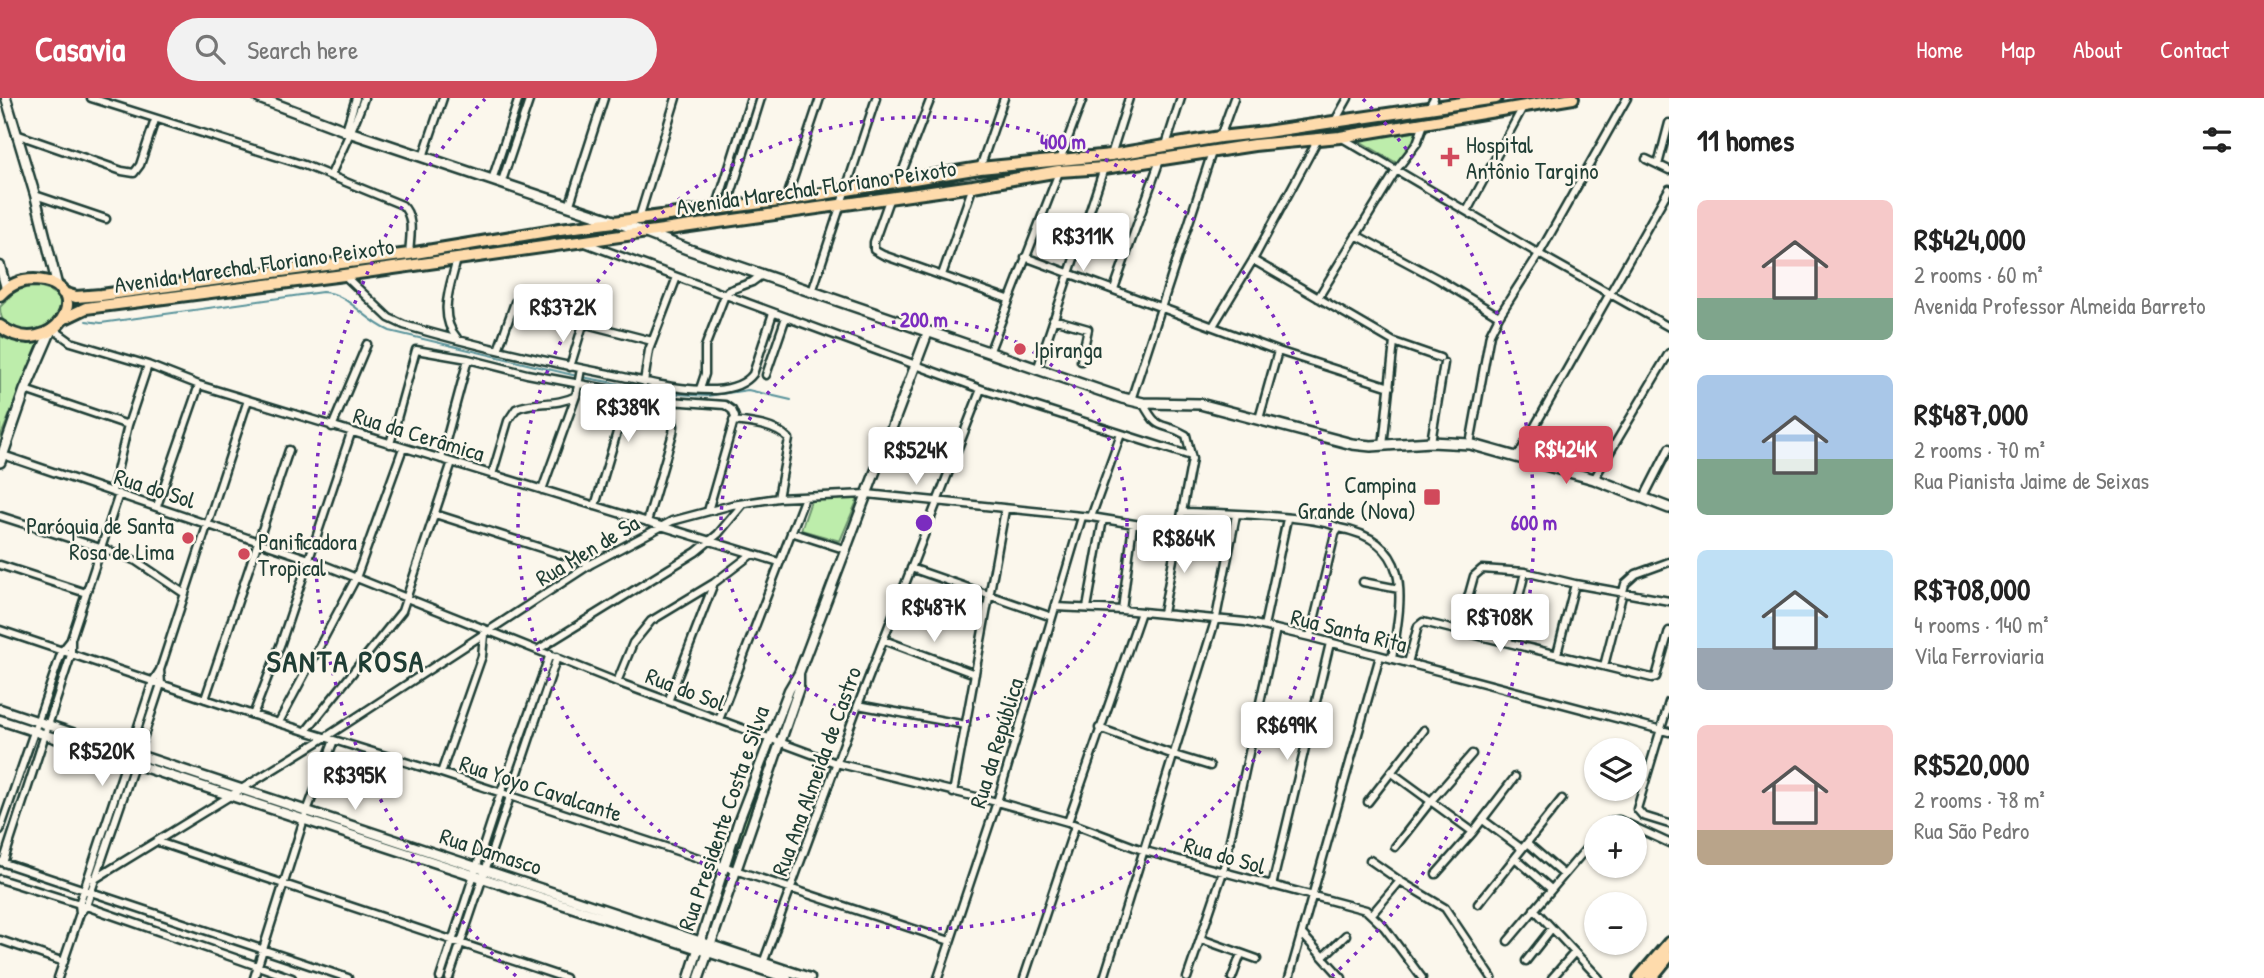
<!DOCTYPE html>
<meta charset="utf-8">
<style>
:root{--surface:#fff;--page:#f2f2f2;--text:#222;--muted:#767676;--accent:#d1495b}
body{margin:0;font-family:"Patrick Hand",sans-serif;background:var(--page);color:var(--text);height:100vh;display:flex;flex-direction:column;font-size:26px;white-space:nowrap}
*{box-sizing:border-box;margin:0}
p{font-size:23px;color:var(--muted)}
.icon{flex:none;width:38px;height:38px;fill:none;stroke:currentColor;stroke-width:2;stroke-linecap:round;stroke-linejoin:round}
.map{position:relative;flex:1;overflow:hidden}
.sheet{display:flex;flex-direction:column;background:var(--surface);width:595px}
.sheet>*{flex:none}
.buttons{position:absolute;left:1584px;top:640px;display:grid;gap:14px}
.buttons a{display:grid;place-items:center;width:63px;height:63px;border-radius:50%;background:var(--surface);box-shadow:0 2px 5px #0004;font-size:35px}
.price{position:absolute;translate:-50% -60px;padding:0 16px;border-radius:7px;background:#fff;color:#222;font-size:23px;line-height:46px;filter:drop-shadow(0 2px 4px #0008)}
.price::after{content:'';position:absolute;left:50%;top:42px;width:21px;height:16px;margin-left:-10px;background:inherit;clip-path:polygon(0 0,100% 0,50% 100%)}
.price.current{background:var(--accent);color:#fff}
ul{padding:0;list-style:none}
li{display:flex;align-items:center;gap:21px;height:175px;padding:0 28px}
li span{display:grid;place-items:center;flex:none;width:196px;height:140px;border-radius:10px;color:#555}
li>.icon{margin-inline-start:auto}
span .icon{width:84px;height:84px;fill:#fffc;stroke-width:1}
li b{font-size:30px}
h2{display:flex;justify-content:space-between;align-items:center;height:84px;padding:0 28px;font-size:30px}
header{display:flex;align-items:center;gap:42px;box-sizing:border-box;height:98px;padding:0 35px;background:var(--accent);color:#fff}
header strong{font-size:33px}
nav{display:flex;gap:38px;margin-inline-start:auto;font-size:24px}
.search{width:490px;height:63px;background:var(--page);display:flex;align-items:center;gap:18px;box-sizing:border-box;padding:0 24px;border-radius:38px;color:var(--muted);font-size:26px}
main{display:flex;flex:1;min-height:0}
.map>svg:first-child{display:block}
</style>
<header>
<strong>Casavia</strong>
<div class="search"><svg class="icon" aria-label="search" viewBox="0 0 24 24"><circle cx="10" cy="10" r="6"/><path d="M15 15l6 6"/></svg>Search here</div>
<nav><a>Home</a><a>Map</a><a>About</a><a>Contact</a></nav>
</header>
<main>
<div class="map">
<svg width="1669" height="880" viewBox="0 0 1669 880">
<rect width="100%" height="100%" fill="#fbf7ec"/>
<filter id="ink" filterUnits="userSpaceOnUse"><feTurbulence type="fractalNoise" baseFrequency=".0143" numOctaves="2"/><feDisplacementMap in="SourceGraphic" scale="14" xChannelSelector="R" yChannelSelector="G"/><feConvolveMatrix kernelMatrix="1 2 1 2 8 2 1 2 1" color-interpolation-filters="sRGB"/></filter>
<g filter="url(#ink)">
<path fill="#bdedab" stroke="#6e9570" stroke-width="2" d="M1421 33 1402 68 1356 41Z
M26 188C39 188 64 193 61 212 60 217 55 224 53 228 32 237 0 238 0 209L17 191Z
M0 238C13 244 27 246 41 242L0 340Z
M860 396 840 443 801 432 813 397Z
M795 582 799 585 698 880H690L725 773Z"/>
<g fill="none" stroke-linecap="round" stroke-linejoin="round">
<path stroke="#59939b" stroke-width="2" d="M86 223 101 225 322 194C347 194 365 223 390 233L577 278
M582 279 667 295 707 298 748 292 791 302"/>
<g stroke="#1f3d34" stroke-width="11">
<path id="minor" d="M91 0 304 67 402 107C415 119 410 139 409 156
M1429 9 1434 0
M1335 23 1348 0
M345 35 356 0
M16 36 122 73 134 75 140 67 155 22
M1220 39 1234 0
M1342 40 1539 156 1669 229
M1166 47 1181 0
M1111 57 1129 0
M423 59 443 0
M1646 61 1669 72
M1060 62 1083 0
M1658 67 1669 25
M980 70 1004 0
M331 77C342 51 355 27 364 0
M492 82 519 0
M899 82 931 0
M501 86 530 0
M35 97 106 121
M890 99 874 144V152L883 157 1008 201
M786 102 820 0
M569 109 604 0
M727 109 761 0
M716 111 751 0
M1467 113 1523 9
M639 120 676 0
M1356 137 1438 181 1499 218
M585 145 981 291 1191 358
M1025 159 1278 253 1390 289
M1253 162 1394 244 1440 260
M344 177 389 220 404 227C475 248 547 264 619 278 651 285 682 293 715 292 729 291 744 288 753 276L773 215
M942 177 973 88
M1114 191 1160 62
M812 194 876 0
M1318 200 1397 71 1417 45 1424 26
M1053 221 1088 231 1081 263
M1213 228 1253 162 1318 41
M53 231 71 244 148 267 199 287 779 464
M457 240C437 217 451 187 457 161
M498 252 515 204
M989 255 1059 74
M570 269 582 230 586 226 652 243
M1037 272 1104 70
M766 277 786 219
M644 284 649 252 677 179
M700 291 705 276V249L725 197 728 193 752 184 763 176
M25 292 128 327
M1131 302 1212 54
M1143 305C1160 337 1161 322 1186 337L1192 361 1163 515
M1259 321 1278 253
M733 323C752 325 775 327 789 341L778 400
M332 329 367 246
M1431 344 1444 265
M390 346 416 252 468 261 527 276 670 303 725 307 732 312 735 319 708 413
M1470 346 1490 236 1499 218 1539 156 1627 0
M1383 348 1394 244
M3 357 309 461 617 584 836 665 997 704 1068 724 1145 753 1366 812 1384 829 1422 880
M1518 358 1669 91
M441 361 468 261
M492 377 508 323 516 311C534 302 555 309 576 298
M1594 381 1669 255
M542 392 576 298 581 271
M112 394 128 327 148 267
M1644 399 1669 350
M157 408 199 287
M595 408 623 314 622 307 610 293
M1182 414C1211 415 1320 417 1339 430
M435 416 591 466
M0 418 119 456 136 463 185 496
M1091 419 1121 336
M647 424 673 335 674 328 670 303
M791 434 847 452
M0 467 86 495
M911 470 1052 519
M1363 484 1399 491
M1055 509 1122 512 1245 524 1310 539 1669 634
M1087 510 1103 421
M1122 512 1133 426
M1264 528 1287 421
M0 532 253 617 441 675 950 843
M1459 532 1474 478 1482 471 1525 474 1575 486 1669 503
M1310 539 1335 436 1339 430C1416 444 1401 503 1392 561
M884 542 975 576
M1508 544 1525 474
M539 551 696 454 718 436 743 406
M1557 556 1575 486
M1408 565 1418 528 1423 524 1652 580 1656 579 1669 533
M1604 568 1625 486 1636 476 1669 464
M617 584 633 545 651 523 714 485 752 456
M205 601 289 352
M669 601 714 485
M1669 604 1637 711 1643 718 1669 726
M858 607 966 627
M253 617 281 545 351 335
M719 622 805 399
M279 624 356 480 403 350
M1099 630 1174 657 1210 668
M306 633 402 513 452 364
M1391 674 1473 734
M441 675 482 558 484 537
M953 695 1005 412
M1368 704 1424 632
M1483 722 1522 751
M1068 724 1141 514
M1604 730 1611 723 1619 722 1669 745
M0 732 62 553 70 543
M158 744 565 880
M1527 745 1563 776
M1395 749 1431 703 1472 656
M1515 760 1551 791
M1370 762 1400 783 1445 810 1492 880
M1 764 348 880
M3 765 71 557V541L119 396
M1436 776 1473 734 1515 679
M88 780 95 781 326 639 591 466 672 423 732 407 778 400 867 396 1091 419 1178 433
M0 781 86 808 292 880
M1272 788 1330 545
M1478 806 1562 701
M1534 811 1599 880
M80 815 79 806 84 792 153 583 160 572 248 302
M1372 816 1400 783
M1303 837 1342 880
M1201 841 1257 861
M0 842 64 864
M1508 843 1596 739
M1323 859 1346 837
M1526 863 1552 830
M762 868 858 607 981 291
M58 880 80 815 86 808 138 656 161 586 160 572
M254 880 304 721 334 642
M440 880 501 694 550 556
M449 880 557 559
M938 880 997 704 1082 419
M1024 880 1075 728
M1104 880 1216 520 1236 417
M1187 880 1223 774 1276 531
M1232 880 1241 856
M1289 880 1380 558
M1552 880 1574 855"/>
</g>
<g stroke="#1f3d34" stroke-width="13">
<path id="tertiary" d="M6 0 35 97 58 190
M0 168 6 190
M0 611 810 880
M0 622 787 880
M689 880 739 722 789 592 799 575 928 234
M699 880 799 590V575"/>
</g>
<g stroke="#1f3d34" stroke-width="14">
<path id="secondary" d="M259 0 352 35 617 124 690 152 1122 300 1143 305 1200 306 1352 346 1371 348 1431 344 1470 346 1594 381 1669 410
M0 364 25 292 51 232"/>
</g>
<g stroke="#1f3d34" stroke-width="16">
<path id="primary" d="M63 195 76 199 101 197 409 156 560 131 786 102 980 70 1111 57 1220 39 1266 34 1496 0
M0 197C9 187 20 182 34 182 102 185 52 268 0 228
M65 220 86 210 344 177 973 88 1059 73 1104 70 1254 47 1340 39 1573 0
M1639 880 1669 845
M1651 880 1669 858"/>
</g>
<use href="#minor" stroke="#fbf7ec" stroke-width="6"/>
<use href="#tertiary" stroke="#fbf7ec" stroke-width="8"/>
<use href="#secondary" stroke="#fbf7ec" stroke-width="9"/>
<use href="#primary" stroke="#fedbac" stroke-width="10"/>
</g>
</g>
<g fill="none" stroke="#7b2cbf" stroke-width="3.5" stroke-dasharray="3.5 7">
<circle cx="924" cy="425" r="203"/>
<circle cx="924" cy="425" r="406"/>
<path d="M516 878A610 610 0 0 1 485 1M1363 1A610 610 0 0 1 1332 878"/>
</g>
<g fill="#d1495b" stroke="#fbf7ec" stroke-width="2.5">
<path d="M1446.5 48.5h7v7h7v7h-7v7h-7v-7h-7v-7h7z"/>
<circle cx="1020" cy="251" r="7"/>
<rect x="1423" y="390" width="18" height="18" rx="3.5"/>
<circle cx="188" cy="440" r="7"/>
<circle cx="244" cy="456" r="7"/>
</g>
<g text-anchor="middle" dominant-baseline="central" stroke-width="5" stroke-linejoin="round" paint-order="stroke">
<g font-size="23" fill="#1f3d34" stroke="#fbf7ec" text-anchor="start">
<text x="1466" y="46">Hospital<tspan x="1466" dy="26">Antônio Targino</tspan></text>
<text x="1034" y="251">Ipiranga</text>
<text x="1416" y="386" text-anchor="end">Campina<tspan x="1416" dy="26">Grande (Nova)</tspan></text>
<text x="174" y="427" text-anchor="end">Paróquia de Santa<tspan x="174" dy="26">Rosa de Lima</tspan></text>
<text x="258" y="443">Panificadora<tspan x="258" dy="26">Tropical</tspan></text>
</g>
<g font-size="23" fill="#1f3d34" stroke="#fbf7ec">
<text transform="translate(816 89) rotate(-8)">Avenida Marechal Floriano Peixoto</text>
<text transform="translate(254 167) rotate(-8)">Avenida Marechal Floriano Peixoto</text>
<text transform="translate(419 336) rotate(17)">Rua da Cerâmica</text>
<text transform="translate(155 390) rotate(18)">Rua do Sol</text>
<text transform="translate(587 452) rotate(-31)">Rua Men de Sa</text>
<text transform="translate(1349 532) rotate(14)">Rua Santa Rita</text>
<text transform="translate(686 591) rotate(21)">Rua do Sol</text>
<text transform="translate(996 645) rotate(-73)">Rua da República</text>
<text transform="translate(816 673) rotate(-70)">Rua Ana Almeida de Castro</text>
<text transform="translate(541 690) rotate(18)">Rua Yoyo Cavalcante</text>
<text transform="translate(723 720) rotate(-71)">Rua Presidente Costa e Silva</text>
<text transform="translate(491 753) rotate(18)">Rua Damasco</text>
<text transform="translate(1225 757) rotate(16)">Rua do Sol</text>
</g>
<g font-size="30" font-weight="bold" letter-spacing="2" fill="#1f3d34" stroke="#fbf7ec">
<text x="346" y="563">SANTA ROSA</text>
</g>
</g>
<circle cx="924" cy="425" r="10" fill="#7b2cbf" stroke="#fbf7ec" stroke-width="3.5"/>
<g font-size="21" text-anchor="middle" font-weight="bold" fill="#7b2cbf" stroke="#fbf7ec" stroke-width="5" stroke-linejoin="round" paint-order="stroke">
<text x="1063" y="51">400 m</text>
<text x="924" y="229">200 m</text>
<text x="1534" y="432">600 m</text>
</g>
</svg>
<div class="buttons">
<a><svg class="icon" aria-label="layers" viewBox="0 0 24 24"><path d="M12 4l9 5-9 5-9-5zM3 14l9 5 9-5"/></svg></a>
<a>+</a>
<a>−</a>
</div>
<b class="price" style="left:1083px;top:175px">R$311K</b>
<b class="price" style="left:563px;top:246px">R$372K</b>
<b class="price" style="left:628px;top:346px">R$389K</b>
<b class="price current" style="left:1566px;top:388px">R$424K</b>
<b class="price" style="left:916px;top:389px">R$524K</b>
<b class="price" style="left:1184px;top:477px">R$864K</b>
<b class="price" style="left:934px;top:546px">R$487K</b>
<b class="price" style="left:1500px;top:556px">R$708K</b>
<b class="price" style="left:1287px;top:664px">R$699K</b>
<b class="price" style="left:102px;top:690px">R$520K</b>
<b class="price" style="left:355px;top:714px">R$395K</b>
</div>
<section class="sheet">
<h2>11 homes<svg class="icon" aria-label="filters" viewBox="0 0 24 24"><path d="M4 7h16M4 17h16"/><circle cx="9" cy="7" r="2"/><circle cx="15" cy="17" r="2"/></svg></h2>
<ul>
<li><span style="background:linear-gradient(#f6c9c9 70%,#7fa58c 0)"><svg class="icon" aria-label="home" viewBox="0 0 24 24"><path d="M3 11l9-7 9 7M6 9v11h12V9"/></svg></span><div><b>R$424,000</b><p>2 rooms · 60 m²</p><p>Avenida Professor Almeida Barreto</p></div></li>
<li><span style="background:linear-gradient(#a9c7e8 60%,#7fa58c 0)"><svg class="icon" aria-label="home" viewBox="0 0 24 24"><path d="M3 11l9-7 9 7M6 9v11h12V9"/></svg></span><div><b>R$487,000</b><p>2 rooms · 70 m²</p><p>Rua Pianista Jaime de Seixas</p></div></li>
<li><span style="background:linear-gradient(#bfe0f5 70%,#9aa5b1 0)"><svg class="icon" aria-label="home" viewBox="0 0 24 24"><path d="M3 11l9-7 9 7M6 9v11h12V9"/></svg></span><div><b>R$708,000</b><p>4 rooms · 140 m²</p><p>Vila Ferroviaria</p></div></li>
<li><span style="background:linear-gradient(#f6c9c9 75%,#b9a48a 0)"><svg class="icon" aria-label="home" viewBox="0 0 24 24"><path d="M3 11l9-7 9 7M6 9v11h12V9"/></svg></span><div><b>R$520,000</b><p>2 rooms · 78 m²</p><p>Rua São Pedro</p></div></li>
</ul>
</section>
</main>
